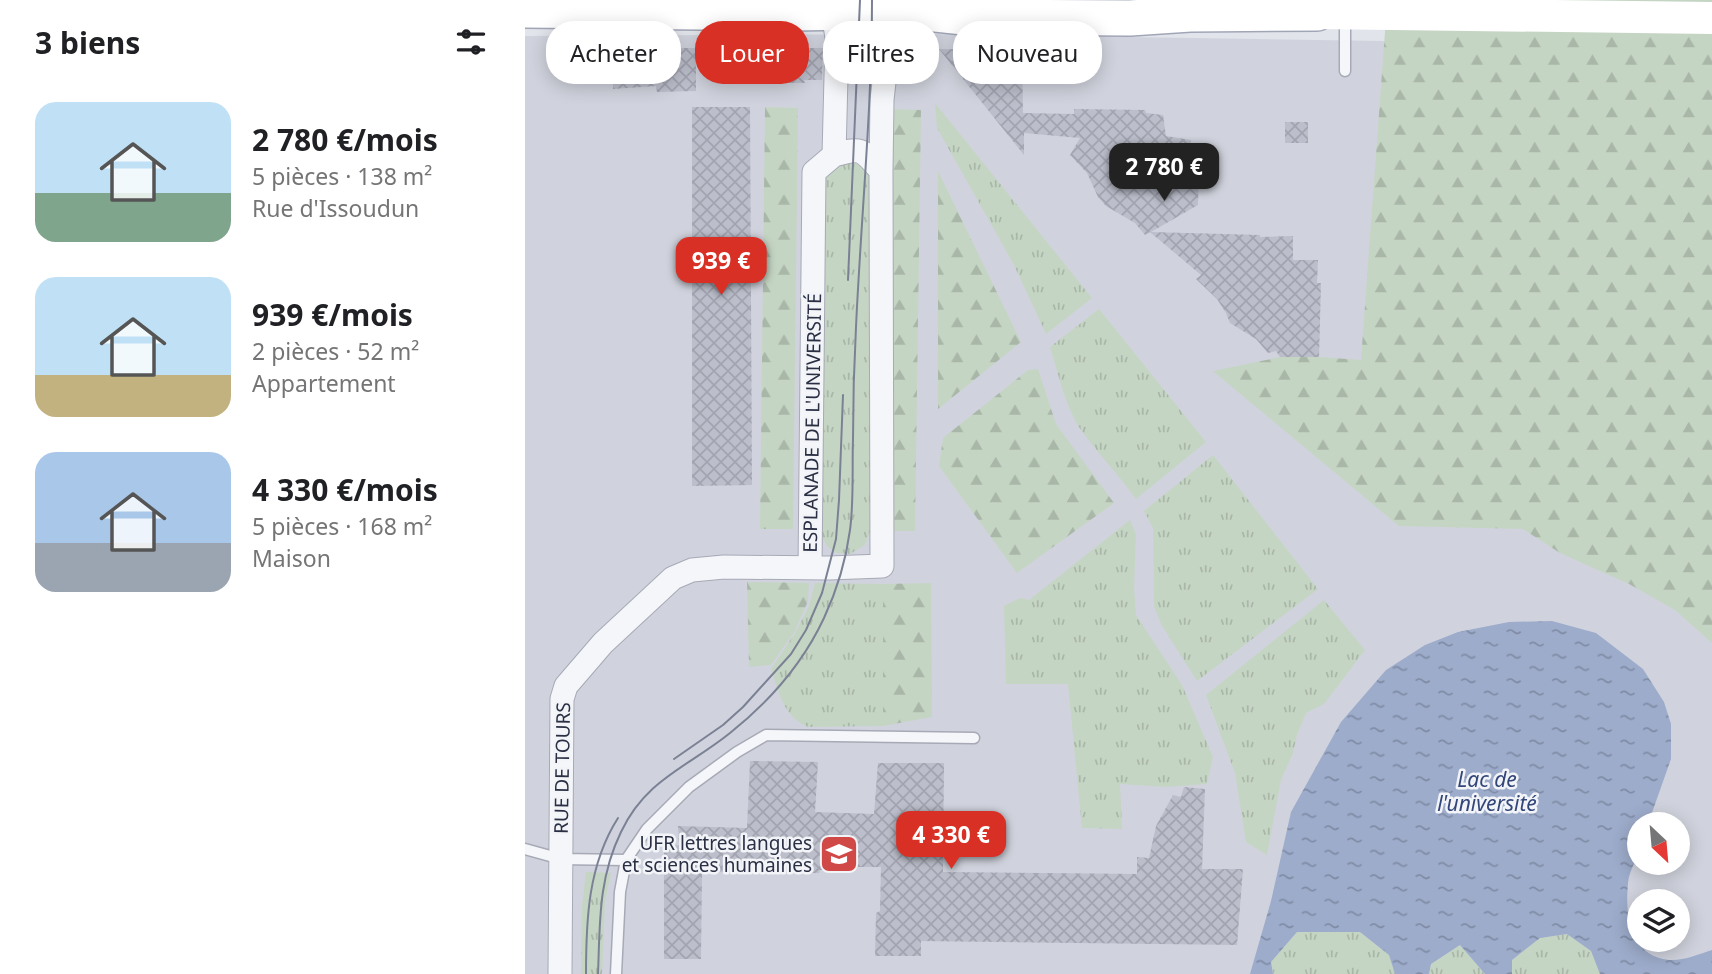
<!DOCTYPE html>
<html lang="fr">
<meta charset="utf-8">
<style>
:root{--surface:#fff;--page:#f6f6f6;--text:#202124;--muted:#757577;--accent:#d93025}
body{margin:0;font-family:"Noto Sans",sans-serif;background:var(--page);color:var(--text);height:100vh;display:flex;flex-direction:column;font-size:26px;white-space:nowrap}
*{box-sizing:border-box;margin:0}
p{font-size:23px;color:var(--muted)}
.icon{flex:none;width:38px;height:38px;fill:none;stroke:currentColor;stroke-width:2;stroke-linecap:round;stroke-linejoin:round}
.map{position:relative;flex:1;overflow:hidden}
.panel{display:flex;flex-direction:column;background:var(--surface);width:525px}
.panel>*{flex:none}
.hud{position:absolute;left:21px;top:21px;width:665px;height:63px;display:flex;gap:14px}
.needle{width:46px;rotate:154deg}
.tools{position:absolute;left:1102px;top:812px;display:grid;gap:14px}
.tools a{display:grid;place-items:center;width:63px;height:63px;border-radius:50%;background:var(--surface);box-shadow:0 4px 18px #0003;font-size:35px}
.price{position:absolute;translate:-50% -60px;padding:0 16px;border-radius:14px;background:var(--accent);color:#fff;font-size:23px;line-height:46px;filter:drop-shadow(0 2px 4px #0008)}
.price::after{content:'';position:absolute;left:50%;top:42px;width:21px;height:16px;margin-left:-10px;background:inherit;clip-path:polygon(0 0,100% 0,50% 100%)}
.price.selected{background:#222;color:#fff}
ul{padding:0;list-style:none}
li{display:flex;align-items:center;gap:21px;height:175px;padding:0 35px}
li span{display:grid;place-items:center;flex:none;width:196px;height:140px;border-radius:21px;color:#555}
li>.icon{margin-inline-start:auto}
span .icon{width:84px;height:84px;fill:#fffc;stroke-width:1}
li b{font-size:30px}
h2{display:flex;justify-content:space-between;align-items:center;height:84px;padding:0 35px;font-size:30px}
.pill{padding:0 24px;border-radius:28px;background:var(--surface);box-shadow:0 4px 18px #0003;font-size:24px;line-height:63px}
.pill.selected{background:var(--accent);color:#fff}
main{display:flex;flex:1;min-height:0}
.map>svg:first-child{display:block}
</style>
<main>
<section class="panel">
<h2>3 biens<svg class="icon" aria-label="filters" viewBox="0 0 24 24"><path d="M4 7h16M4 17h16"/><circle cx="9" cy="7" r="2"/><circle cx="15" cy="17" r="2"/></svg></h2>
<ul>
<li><span style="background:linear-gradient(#bfe0f5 65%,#7fa58c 0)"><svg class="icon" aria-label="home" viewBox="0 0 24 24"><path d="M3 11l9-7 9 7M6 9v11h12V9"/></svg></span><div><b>2 780 €/mois</b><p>5 pièces · 138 m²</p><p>Rue d'Issoudun</p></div></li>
<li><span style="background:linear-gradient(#bfe0f5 70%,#c2b280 0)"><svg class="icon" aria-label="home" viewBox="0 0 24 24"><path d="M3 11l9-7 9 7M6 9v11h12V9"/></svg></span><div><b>939 €/mois</b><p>2 pièces · 52 m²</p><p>Appartement</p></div></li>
<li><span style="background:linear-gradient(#a9c7e8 65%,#9aa5b1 0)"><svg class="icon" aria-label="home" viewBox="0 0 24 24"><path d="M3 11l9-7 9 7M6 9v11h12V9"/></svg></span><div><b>4 330 €/mois</b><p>5 pièces · 168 m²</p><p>Maison</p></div></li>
</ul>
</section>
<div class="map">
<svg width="1187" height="974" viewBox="0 0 1187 974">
<defs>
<pattern id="grass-tufts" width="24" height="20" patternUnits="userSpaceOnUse" patternTransform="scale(1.75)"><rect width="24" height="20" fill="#c5d5c3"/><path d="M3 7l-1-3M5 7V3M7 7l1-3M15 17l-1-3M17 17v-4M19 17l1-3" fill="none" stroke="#a9b7a9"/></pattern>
<pattern id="forest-firs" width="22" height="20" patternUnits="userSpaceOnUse" patternTransform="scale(1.75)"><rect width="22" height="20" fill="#c5d5c3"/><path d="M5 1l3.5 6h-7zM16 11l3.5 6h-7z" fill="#a9b7a9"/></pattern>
<pattern id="water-ripples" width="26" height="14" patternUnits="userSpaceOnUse" patternTransform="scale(1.75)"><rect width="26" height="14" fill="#9daccb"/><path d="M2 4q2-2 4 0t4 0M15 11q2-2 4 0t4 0" fill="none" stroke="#808ca6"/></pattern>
<pattern id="building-cross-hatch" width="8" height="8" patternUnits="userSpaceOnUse" patternTransform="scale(1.75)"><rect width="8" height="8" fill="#bcbfcb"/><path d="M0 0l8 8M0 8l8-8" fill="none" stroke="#a2a4b0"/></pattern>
</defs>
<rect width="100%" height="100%" fill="#e2e4eb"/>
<path fill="#d0d3dd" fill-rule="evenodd" d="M402 34 1187 46V974H0V36ZM1115 824H1153V863H1115ZM1115 901H1153V940H1115Z"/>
<path fill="url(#grass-tufts)" d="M410 103 567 298 521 334 489 265 412 128Z
M318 162C334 162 342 166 347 182L345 531 340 545 325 554 312 553 303 547 293 531 298 182 304 170Z
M574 309 681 442 611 499C594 475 573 454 556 430 541 408 533 373 525 347Z
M688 455 793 589 672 681 636 624 629 606 628 528 619 511Z
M605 520 611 534 609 586 611 615 657 685 688 757 682 784 640 787 595 784 597 829 557 828 543 684H481L479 606 495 598 504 600Z
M290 583 358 584V726L283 727C258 716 254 693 246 669L270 633 284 606Z
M799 600 840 650 799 704 781 713 772 735 768 753 756 780 742 855 721 842 710 773 681 695Z
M61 872 86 873 80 902 77 974H56L57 908Z
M772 932H835L864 955 870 974H748L746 962Z
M1042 934 1066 951 1075 974H987V960L1015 938Z
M935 945 960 974H904L906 964Z"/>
<path fill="url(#forest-firs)" d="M812 0H1187V643L1150 610 1104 584 1035 553 998 529 874 526 688 371 755 357H794L836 360 862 4Z
M240 107 273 108 268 529H235Z
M363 109 396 110 390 531H357Z
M413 171 496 342 413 409Z
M513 369 531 424 589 503 492 573 414 466 418 438 503 370Z
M222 582 284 583 283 601 270 631 246 665 224 667Z
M406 583 407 717 358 726V584Z"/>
<path fill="url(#water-ripples)" d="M1027 621 1071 633 1118 669 1139 702 1146 724V759L1123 824H1115C1115 831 1116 839 1115 846 1113 859 1104 870 1103 883 1100 914 1104 956 1144 960 1158 961 1174 954 1187 950V974H1075L1066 951 1042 934 1015 938 987 960V974H960L935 945 906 964 904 974H870L864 955 835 932H772L746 962 748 974H725L746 901 766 812 816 722 861 670 900 645 933 632 984 622Z"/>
<path fill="url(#building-cross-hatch)" d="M90 36H108V48H171V91L132 92 131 86 88 89V77L32 76V45L89 46Z
M210 44 281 45 280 48H298L297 80H279L280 83H210Z
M414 49 497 50 498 113 549 114V109L620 110 621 113 638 115 641 136 666 140 667 164 674 163 673 205 626 232 735 235V237L768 236V260H793L792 283H796L794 357H755L751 351 743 353 731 339 705 323 701 313 692 299 671 279 676 275 625 232 620 235 610 223 581 206 573 197 562 173 545 155 555 138 499 133V155Z
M167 107H225L227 485 167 486Z
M760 122H783V143H760Z
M225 761 293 762 290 812 349 814 353 763H419L418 872 612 874V857L624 858 631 826 648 795 656 797 659 787 680 789 677 869H718L712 945 396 941V956H350L351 913 355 911 356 867H322L321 871 295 870 294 873 177 872 176 959H139V847L154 845 153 826 222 828Z"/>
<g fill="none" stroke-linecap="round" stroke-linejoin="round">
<g stroke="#a7aab6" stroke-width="13">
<path id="lane" d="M820 71V16
M0 849 36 859 101 860
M91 974 95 892 101 860 122 829 164 787 212 752 241 735 449 738"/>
</g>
<g stroke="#a7aab6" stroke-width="25">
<path id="street" d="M309 155C337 147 337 149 356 171
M285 568 289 172 309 155 312 38 308 12
M35 974 37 699 41 686 78 643 148 578 167 570 199 567 304 568 357 566 356 171 357 100 364 37 373 12"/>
</g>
<g stroke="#a1a6b7" stroke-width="38">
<path id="primary" d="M0 10 269 13 327 12 401 13 439 17 605 18 665 14 792 13V0"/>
</g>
<use href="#lane" stroke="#f5f6f9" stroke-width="10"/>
<use href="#street" stroke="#f5f6f9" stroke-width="23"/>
<path stroke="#fff" stroke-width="32" d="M792 13 1187 18"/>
<use href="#primary" stroke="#fff" stroke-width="35"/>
<path stroke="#7b8195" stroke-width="2" d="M323 280 335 0
M149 759 198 725 218 707 266 654 281 630 297 593 311 539 314 500 318 395
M61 974C61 920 63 865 93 818
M73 974C75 924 73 879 96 832 121 779 163 767 205 733 244 702 278 663 299 618 312 590 321 560 325 530 329 501 327 469 328 439 328 402 329 364 331 327 336 218 347 109 347 0"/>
</g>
<defs>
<g id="university-square" transform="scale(2.0125)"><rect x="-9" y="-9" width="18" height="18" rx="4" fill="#d14946" stroke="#f2f4f8"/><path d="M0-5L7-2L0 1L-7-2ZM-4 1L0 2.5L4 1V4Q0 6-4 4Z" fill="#fff"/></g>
</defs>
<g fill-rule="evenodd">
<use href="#university-square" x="314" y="854"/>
</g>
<g text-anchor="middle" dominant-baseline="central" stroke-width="5" stroke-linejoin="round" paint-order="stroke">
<g font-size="19" fill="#2a2f44" stroke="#f2f4f8">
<text transform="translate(287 423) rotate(-89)">ESPLANADE DE L'UNIVERSITÉ</text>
<text transform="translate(37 768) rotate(-89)">RUE DE TOURS</text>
</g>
<g font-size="19" fill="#2a2f44" stroke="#f2f4f8" text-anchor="end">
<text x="287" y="843">UFR lettres langues<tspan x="287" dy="22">et sciences humaines</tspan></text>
</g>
<g font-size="21" font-style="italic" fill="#334679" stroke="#f2f4f8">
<text x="962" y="779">Lac de<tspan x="962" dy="24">l'université</tspan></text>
</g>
</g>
</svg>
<div class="tools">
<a><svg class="needle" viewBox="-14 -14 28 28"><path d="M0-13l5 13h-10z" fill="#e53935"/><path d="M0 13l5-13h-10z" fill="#757577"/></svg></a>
<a><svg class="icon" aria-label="layers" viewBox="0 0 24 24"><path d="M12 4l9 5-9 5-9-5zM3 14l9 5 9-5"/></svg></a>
</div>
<b class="price selected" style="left:639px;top:203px">2 780 €</b>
<b class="price" style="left:196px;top:297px">939 €</b>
<b class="price" style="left:426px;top:871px">4 330 €</b>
<div class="hud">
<a class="pill">Acheter</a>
<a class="pill selected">Louer</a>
<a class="pill">Filtres</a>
<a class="pill">Nouveau</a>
</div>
</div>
</main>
